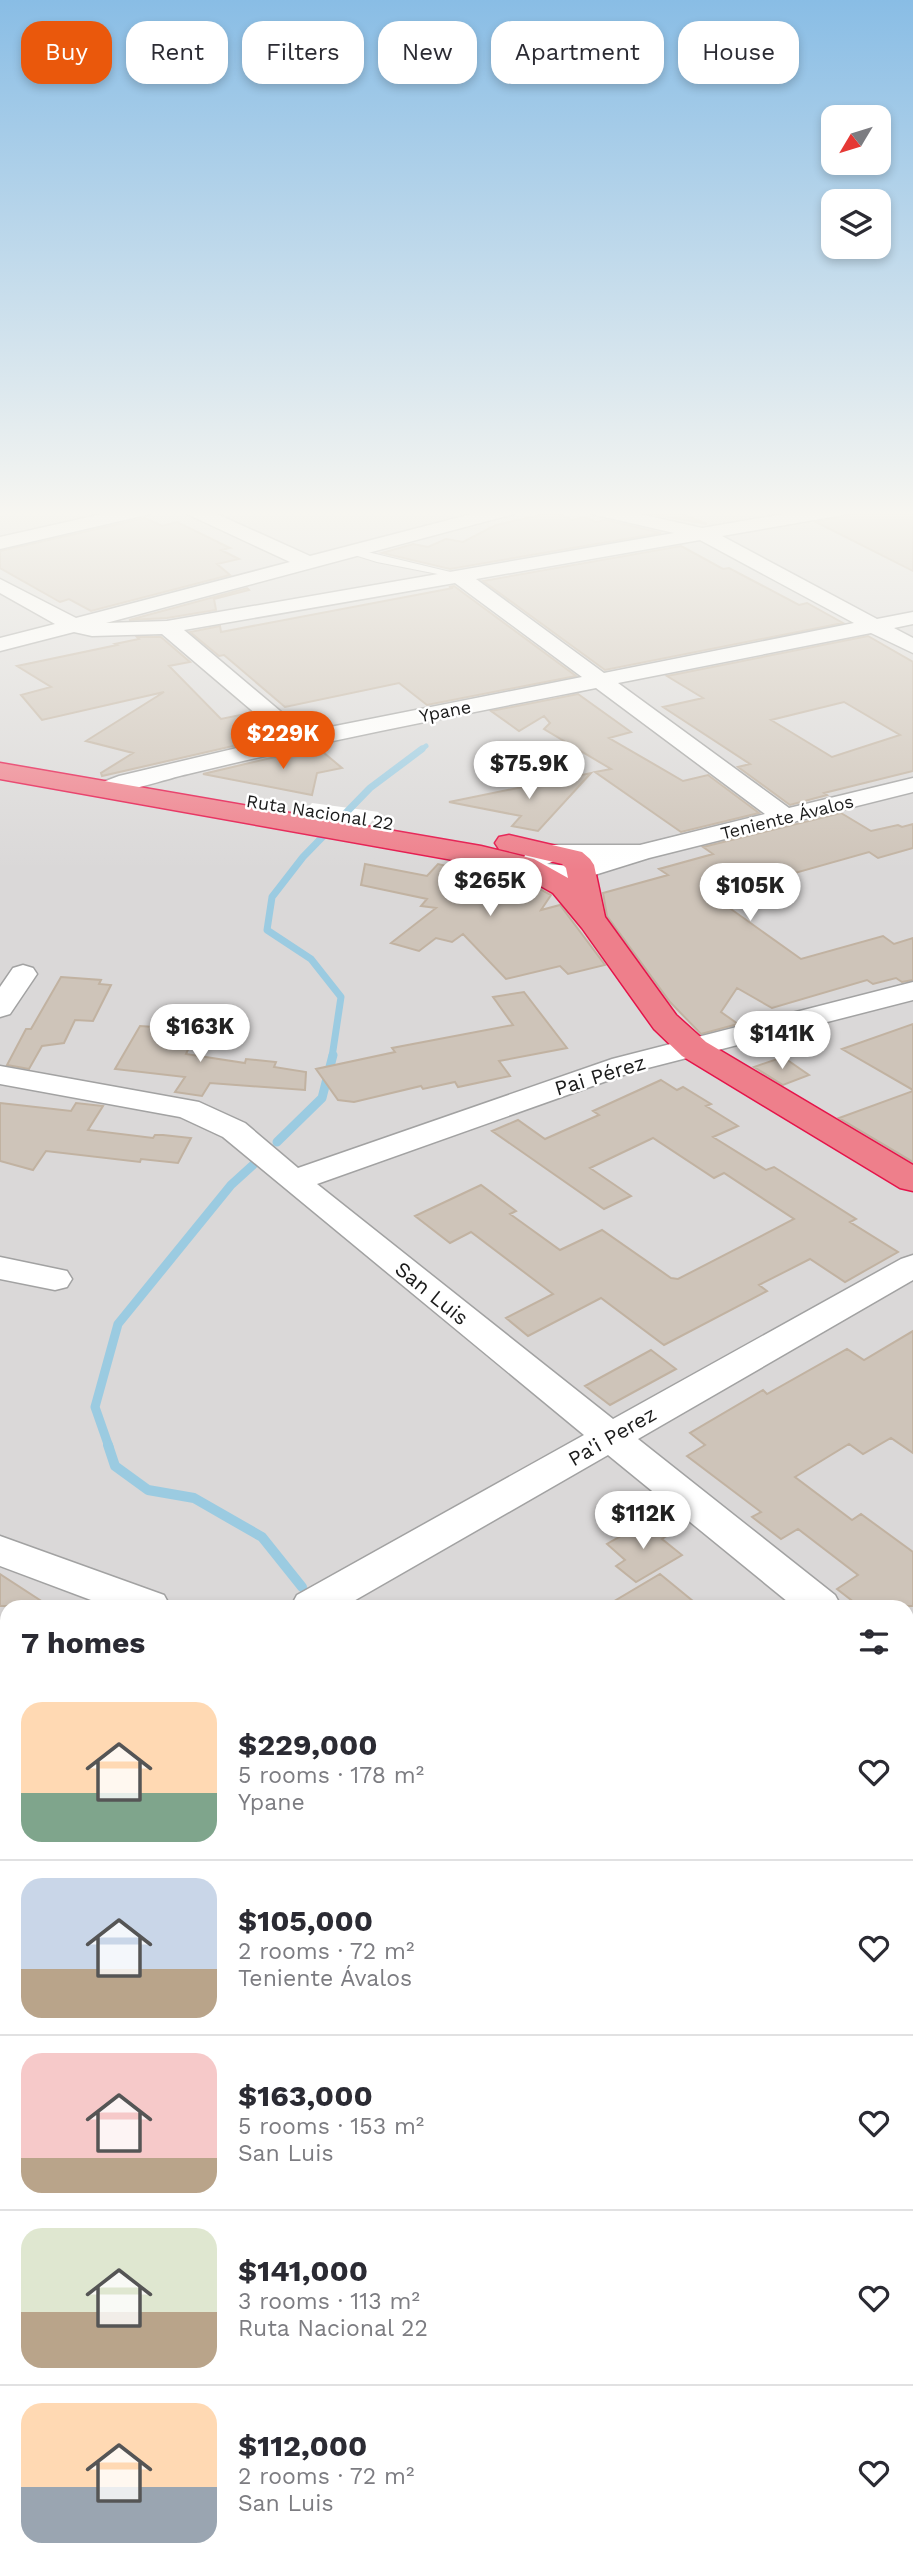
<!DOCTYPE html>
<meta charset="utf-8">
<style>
:root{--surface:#fff;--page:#f7f7f7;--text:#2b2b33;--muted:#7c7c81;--line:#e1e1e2;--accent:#ea580c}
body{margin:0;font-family:"Work Sans",sans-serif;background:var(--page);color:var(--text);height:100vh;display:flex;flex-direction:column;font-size:26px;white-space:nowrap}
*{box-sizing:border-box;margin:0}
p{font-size:23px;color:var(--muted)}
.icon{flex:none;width:38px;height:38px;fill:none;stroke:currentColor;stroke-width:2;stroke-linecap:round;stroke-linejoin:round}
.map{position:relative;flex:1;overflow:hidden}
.sheet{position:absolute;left:0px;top:1600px;width:914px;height:975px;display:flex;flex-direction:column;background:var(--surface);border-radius:21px 21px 0 0;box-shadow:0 4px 10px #0003}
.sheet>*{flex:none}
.banner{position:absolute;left:21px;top:21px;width:872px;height:63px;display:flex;gap:14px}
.needle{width:46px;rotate:232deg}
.fabs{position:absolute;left:821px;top:105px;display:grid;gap:14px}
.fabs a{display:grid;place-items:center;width:70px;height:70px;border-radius:14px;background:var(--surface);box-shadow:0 4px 10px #0003;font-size:35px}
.price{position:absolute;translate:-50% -60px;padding:0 16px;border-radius:24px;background:#fff;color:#222;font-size:23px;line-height:46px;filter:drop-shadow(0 2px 4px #0008)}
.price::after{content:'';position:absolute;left:50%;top:42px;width:21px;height:16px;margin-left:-10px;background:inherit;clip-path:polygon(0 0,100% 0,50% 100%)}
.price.active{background:var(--accent);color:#fff}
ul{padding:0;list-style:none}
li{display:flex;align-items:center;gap:21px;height:175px;padding:0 21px}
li+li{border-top:2px solid var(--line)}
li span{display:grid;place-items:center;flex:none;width:196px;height:140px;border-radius:21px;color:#555}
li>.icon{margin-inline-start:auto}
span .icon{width:84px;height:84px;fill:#fffc;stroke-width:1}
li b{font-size:30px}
h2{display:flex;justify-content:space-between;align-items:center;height:84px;padding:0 21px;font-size:30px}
.tag{padding:0 24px;border-radius:21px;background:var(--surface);box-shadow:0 4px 10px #0003;font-size:24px;line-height:63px}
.tag.active{background:var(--accent);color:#fff}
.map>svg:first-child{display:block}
</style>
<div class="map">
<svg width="913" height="2574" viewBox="0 0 913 2574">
<rect width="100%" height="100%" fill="#eeebe0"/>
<path fill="#dad8d8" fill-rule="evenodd" d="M0 510H913V2574H0ZM7 1606H906V2567H7Z"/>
<path fill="#fff" d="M312 803 379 812 357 840 288 830Z"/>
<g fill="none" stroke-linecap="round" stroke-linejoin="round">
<path stroke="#9bcbe1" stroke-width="5" d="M419 751 426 746"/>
<path stroke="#9bcbe1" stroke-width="7" d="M332 1057 341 997 311 959 267 930 272 897 303 857 370 788 422 749"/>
<path stroke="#9bcbe1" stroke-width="9" d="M277 1142 322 1098 333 1055
M109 1447 95 1407 118 1324 231 1185 253 1165"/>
<path stroke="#9bcbe1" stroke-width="10" d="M108 1445 115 1466 148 1490 194 1498 262 1537 302 1587"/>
<path stroke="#9bcbe1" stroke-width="14" d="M680 2567 681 2574"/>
</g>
<path fill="#cec4b9" stroke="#c1b2a1" stroke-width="2" fill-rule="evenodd" d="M650 510H671L707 524 641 512Z
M869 510H913V571L816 522Z
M554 512 572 520 584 517 596 522 606 520 661 533 450 569 382 553 413 544 428 547 446 539 463 542 496 525Z
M145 518 162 526 177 522 230 548 221 550 239 559 217 564 230 575 91 611 69 599 60 602 0 568V551Z
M681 546 723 569 729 568 799 605 807 603 843 623 605 670 483 581Z
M454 586 576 676 427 705 399 683 285 707 224 655 219 656 190 632 220 626 221 632 453 588 449 587Z
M247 588 249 590 214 599 216 610 167 618 129 620Z
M868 636 913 662V771L824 793 827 795 790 805 738 767 750 764 663 707 703 698 667 676ZM844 702 900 735 832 757 771 720Z
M137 637H161L190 662 169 666 221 719 250 713 277 736 102 776 101 773 133 753 86 741 164 692 42 720 21 695 51 687 17 666 117 645 115 644 139 639Z
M578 694 631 732 609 738 683 781 708 775 759 813 681 832 595 772 611 769 544 729 550 723 544 716 519 731 491 711Z
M317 747 342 768 317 773 312 795 203 774Z
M591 773 538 831 512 826 521 816 449 802Z
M841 813 871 831 898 825 902 827 913 824V848L878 858 869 852 788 875 783 871 707 892 801 959 883 936 894 944 913 938V980L902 982 896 978 873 984 867 980 772 1008 737 988 721 1012 738 1024 701 1034 670 1002 607 916 603 893 668 875 659 869 713 854 703 847Z
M365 864 427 876 438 864 465 870 469 866 513 874 551 895 541 910 560 905 605 965 568 974 560 966 506 979 463 934 452 942 436 938 419 951 391 943 436 908 421 906 427 899 361 885Z
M61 977 101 980 99 984 111 985 93 1021 75 1020 64 1043 42 1046 29 1069 7 1065 26 1029H31Z
M524 992 567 1048 499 1061 510 1076 458 1087 455 1082 423 1089 421 1086 354 1102 338 1100 316 1069 395 1052 392 1048 513 1025 493 997Z
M913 1024V1090L842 1049Z
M140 1026 197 1030 186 1054 245 1063 246 1059 276 1062 274 1067 306 1072 305 1090 210 1083 202 1096 175 1092 185 1077 115 1069Z
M783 1057 809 1075 783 1085 754 1067Z
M661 1080 677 1090 683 1087 711 1104 706 1106 738 1126 713 1137 766 1170 774 1167 856 1219 850 1222 898 1252 845 1282 810 1259 759 1285 767 1291 664 1345 601 1298 528 1336 506 1318 553 1294 471 1232 450 1243 415 1216 481 1185 516 1211 510 1214 560 1250 602 1230 671 1278 678 1279 794 1219 724 1173 714 1178 653 1138 590 1168 631 1196 604 1209 492 1131 518 1120 545 1139 599 1115 593 1111Z
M913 1091V1162L839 1118Z
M0 1103 71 1111 76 1103 103 1106 88 1130 153 1138 155 1135H163L191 1138 178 1163 141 1159 140 1162 46 1151 33 1170 0 1161Z
M913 1331V1453L891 1438 863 1454 849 1444 795 1477 852 1520 861 1514 913 1552V1606H859L837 1589 858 1575 798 1529 781 1539 752 1517 761 1512 687 1456 705 1445 690 1433 763 1390 767 1394 847 1349 864 1360Z
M651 1350 676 1369 610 1405 585 1386Z
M649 1520 668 1535 662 1539 682 1555 636 1582 616 1566 625 1560 607 1544Z
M0 1574 49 1606H0Z
M660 1574 699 1606H606Z"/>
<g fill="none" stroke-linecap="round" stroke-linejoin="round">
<g stroke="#a2a2a2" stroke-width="2">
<path id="lane" d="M351 548 463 575 458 578 377 562 348 553 346 551Z"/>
</g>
<g stroke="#a2a2a2" stroke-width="3">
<path id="street" d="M120 510H152L150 514 0 549V537Z
M185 510H208L310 556 487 510H516L514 514 106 623 167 621 674 533 592 514 590 510H622L702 528 807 510H846L844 514 837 516 722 536 877 619 913 612V624L894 628 913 638V653L871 633 618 683 789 808 913 778V792L649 858 572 882H549L530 877 521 866 525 855 549 845H640L765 814 596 688C459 715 323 741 188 774 169 778 109 798 95 795L92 790 95 785 119 776 283 737 162 634 92 636 74 632 0 651V638L55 624 0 593V579L76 618 290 562 187 514ZM700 540 854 623 604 673 476 579ZM455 583 582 677 305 732 184 630ZM554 861H588L570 866 547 864Z
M23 965 33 968 37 974 10 1014 0 1017V987L13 968Z
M913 982V1000L632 1072 317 1184 613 1419 901 1259 913 1255V1280L638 1439 835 1595 841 1606H793L608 1455 345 1606H291L297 1595 584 1435 223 1137 180 1117 0 1084V1066L199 1102 245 1123 298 1168 612 1059Z
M0 1257 67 1271 72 1279 67 1287 55 1290 0 1279Z
M0 1536 164 1595 170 1606H107L0 1566Z
M906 1660 913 1662V1698L906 1695Z
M0 1923 7 1925V1971L0 1969Z
M913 1936V1981L906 1983V1938Z
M913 2091V2142L906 2144V2093Z
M108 2567H176L173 2574H105Z
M337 2567H404L401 2574H334Z
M811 2567H875L878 2574H814Z"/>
</g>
<g stroke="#e5144a" stroke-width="3">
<path id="highway" d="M0 763 481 846 534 859 568 878 566 868 562 864 499 849 495 843 499 837 509 835 582 852 590 859 594 865 605 917 676 1015 706 1042 913 1165V1191L900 1188 682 1056 654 1029 582 928 553 893 514 871 0 779Z"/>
</g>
<use href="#lane" fill="#fff" fill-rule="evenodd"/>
<use href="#street" fill="#fff" fill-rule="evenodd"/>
<use href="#highway" fill="#ee7f8b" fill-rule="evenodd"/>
</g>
<linearGradient id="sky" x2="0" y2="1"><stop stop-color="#89bde5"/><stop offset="0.59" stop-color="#f7f6f1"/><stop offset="1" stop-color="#f7f6f1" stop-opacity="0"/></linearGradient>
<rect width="913" height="870" fill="url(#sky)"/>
<g text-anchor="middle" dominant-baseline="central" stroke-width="5" stroke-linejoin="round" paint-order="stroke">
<g font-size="18" fill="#1b1b1b" stroke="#fff">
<text transform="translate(445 711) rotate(-11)">Ypane</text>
<text transform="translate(320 812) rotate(9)">Ruta Nacional 22</text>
<text transform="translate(787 817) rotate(-14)">Teniente Ávalos</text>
</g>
<g font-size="21" fill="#1b1b1b" stroke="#fff">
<text transform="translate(600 1075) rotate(-17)">Pai Pérez</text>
<text transform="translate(432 1293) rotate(39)">San Luis</text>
<text transform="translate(612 1436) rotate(-30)">Pa'i Perez</text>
</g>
</g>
</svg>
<div class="fabs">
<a><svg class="needle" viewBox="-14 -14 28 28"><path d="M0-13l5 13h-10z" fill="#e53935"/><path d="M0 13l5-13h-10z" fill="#7c7c81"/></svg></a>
<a><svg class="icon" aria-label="layers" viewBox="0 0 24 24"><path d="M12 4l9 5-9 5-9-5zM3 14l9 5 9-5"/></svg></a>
</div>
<b class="price active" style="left:283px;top:771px">$229K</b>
<b class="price" style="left:529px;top:801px">$75.9K</b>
<b class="price" style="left:490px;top:918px">$265K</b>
<b class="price" style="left:750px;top:923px">$105K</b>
<b class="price" style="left:200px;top:1064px">$163K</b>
<b class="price" style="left:782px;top:1071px">$141K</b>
<b class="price" style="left:643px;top:1551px">$112K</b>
<div class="banner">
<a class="tag active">Buy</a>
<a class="tag">Rent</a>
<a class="tag">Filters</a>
<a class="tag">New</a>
<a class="tag">Apartment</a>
<a class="tag">House</a>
</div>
<section class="sheet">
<h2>7 homes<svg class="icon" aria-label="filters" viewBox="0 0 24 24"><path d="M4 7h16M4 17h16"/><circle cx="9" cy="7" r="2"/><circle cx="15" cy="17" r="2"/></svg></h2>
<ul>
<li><span style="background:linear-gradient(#ffd9b3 65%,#7fa58c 0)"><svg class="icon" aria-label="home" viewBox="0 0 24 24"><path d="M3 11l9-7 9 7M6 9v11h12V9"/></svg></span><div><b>$229,000</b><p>5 rooms · 178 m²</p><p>Ypane</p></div><svg class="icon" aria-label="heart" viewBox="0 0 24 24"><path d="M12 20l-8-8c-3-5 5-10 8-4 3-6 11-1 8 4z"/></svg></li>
<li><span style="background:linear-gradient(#c9d6e8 65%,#b9a48a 0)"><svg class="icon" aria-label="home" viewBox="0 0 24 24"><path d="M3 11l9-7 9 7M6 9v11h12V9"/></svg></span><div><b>$105,000</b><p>2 rooms · 72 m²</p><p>Teniente Ávalos</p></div><svg class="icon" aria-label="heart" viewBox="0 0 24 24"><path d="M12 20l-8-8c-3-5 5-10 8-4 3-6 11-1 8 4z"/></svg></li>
<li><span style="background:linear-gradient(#f6c9c9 75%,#b9a48a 0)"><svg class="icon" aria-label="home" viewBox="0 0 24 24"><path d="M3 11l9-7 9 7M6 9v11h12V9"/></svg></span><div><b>$163,000</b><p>5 rooms · 153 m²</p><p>San Luis</p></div><svg class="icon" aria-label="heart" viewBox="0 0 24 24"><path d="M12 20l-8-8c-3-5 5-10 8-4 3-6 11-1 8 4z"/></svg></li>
<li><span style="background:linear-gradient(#dfe7d0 60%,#b9a48a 0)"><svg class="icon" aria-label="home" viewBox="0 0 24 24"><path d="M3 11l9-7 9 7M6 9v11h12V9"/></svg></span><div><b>$141,000</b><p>3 rooms · 113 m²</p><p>Ruta Nacional 22</p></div><svg class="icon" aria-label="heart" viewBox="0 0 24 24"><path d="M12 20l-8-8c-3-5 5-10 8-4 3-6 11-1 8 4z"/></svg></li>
<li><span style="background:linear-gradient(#ffd9b3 60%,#9aa5b1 0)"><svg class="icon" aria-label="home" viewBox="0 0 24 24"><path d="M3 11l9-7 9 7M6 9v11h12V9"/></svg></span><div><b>$112,000</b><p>2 rooms · 72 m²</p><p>San Luis</p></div><svg class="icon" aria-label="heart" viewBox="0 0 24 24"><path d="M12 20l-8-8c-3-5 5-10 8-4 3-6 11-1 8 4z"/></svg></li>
</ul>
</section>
</div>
